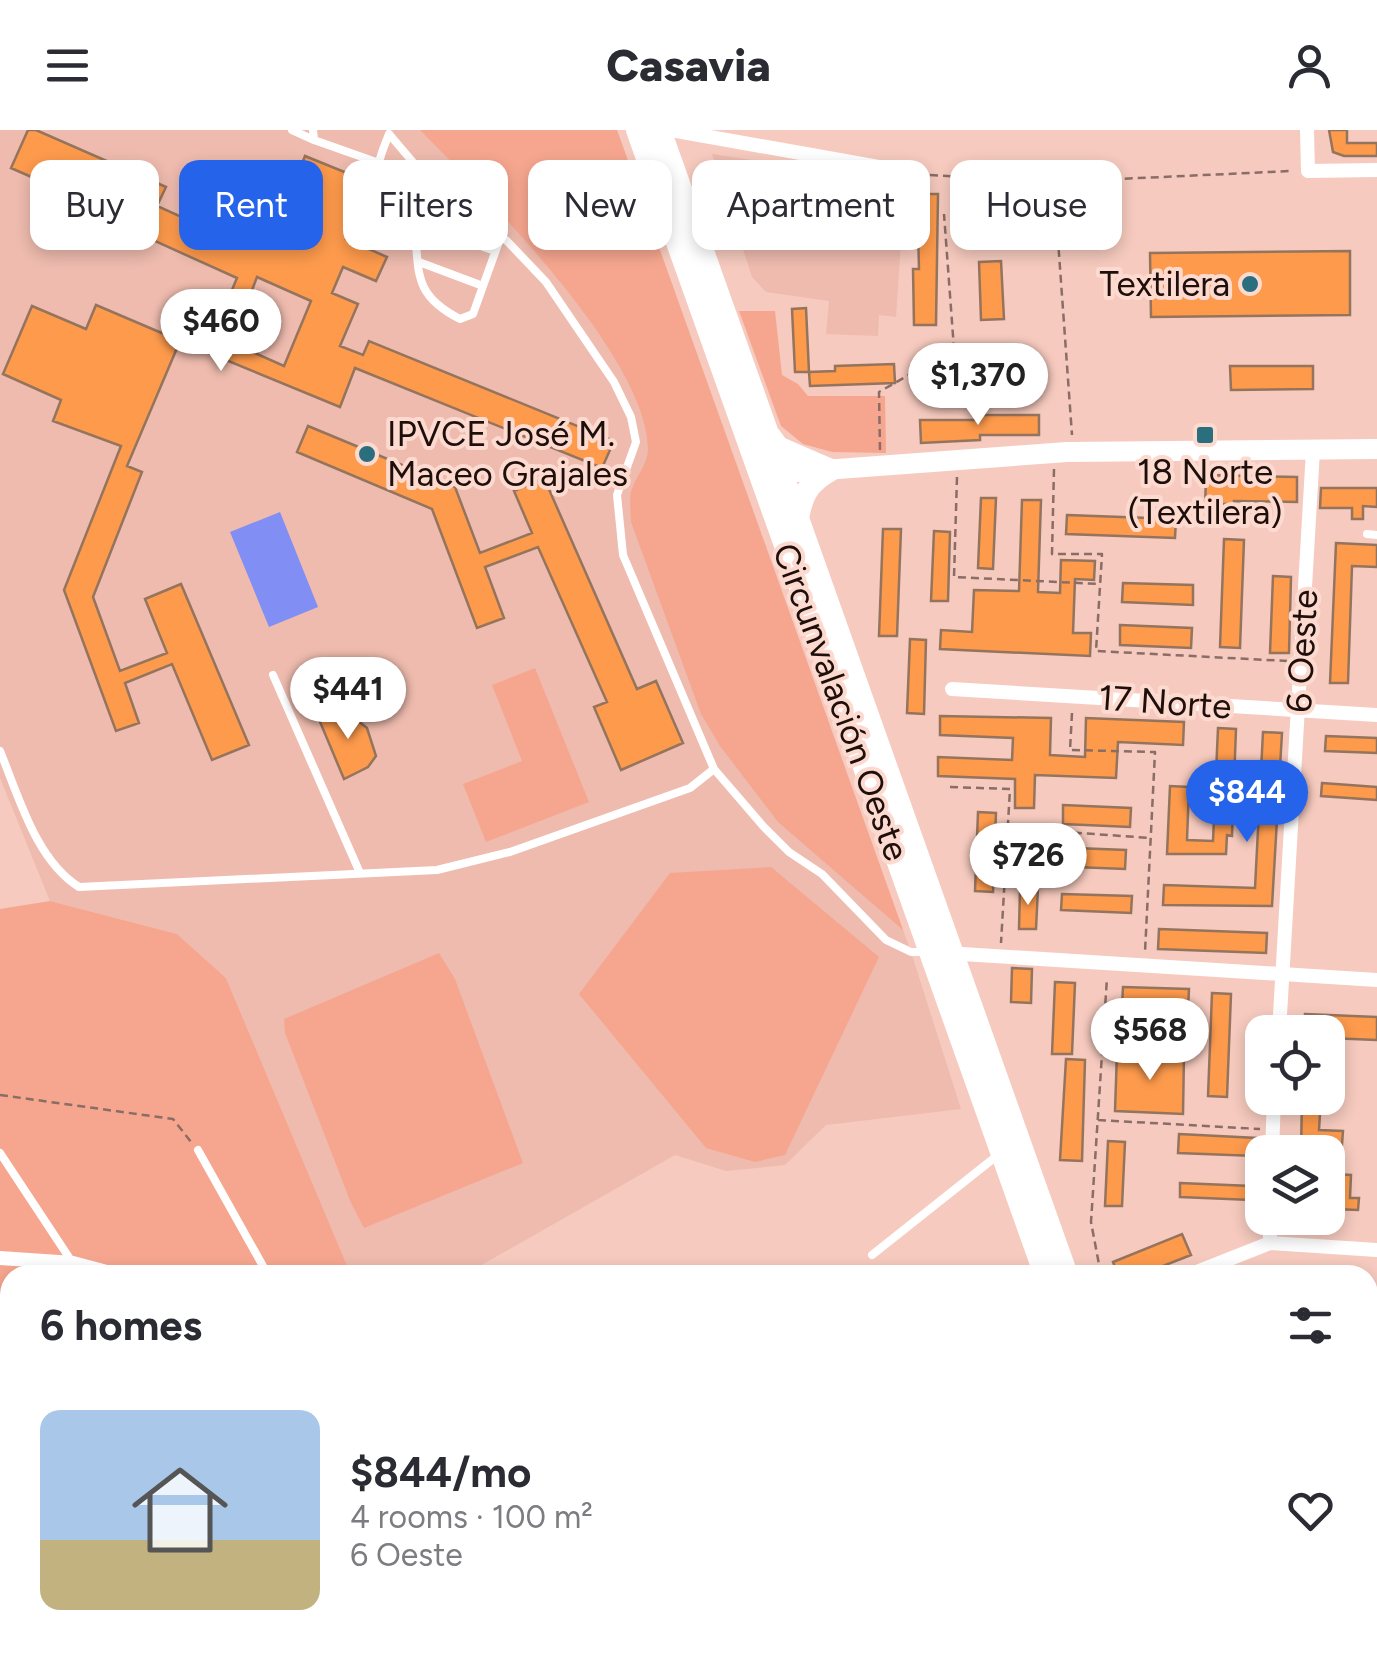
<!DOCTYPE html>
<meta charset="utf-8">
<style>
:root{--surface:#fff;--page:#f2f2f3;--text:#2b2b33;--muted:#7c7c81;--accent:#2563eb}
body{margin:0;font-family:Figtree,sans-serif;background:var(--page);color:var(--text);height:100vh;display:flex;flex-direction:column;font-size:38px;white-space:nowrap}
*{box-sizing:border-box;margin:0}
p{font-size:32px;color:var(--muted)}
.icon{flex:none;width:55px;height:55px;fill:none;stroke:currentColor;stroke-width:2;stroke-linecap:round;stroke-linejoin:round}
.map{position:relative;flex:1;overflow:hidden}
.details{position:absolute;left:0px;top:1135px;width:1378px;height:392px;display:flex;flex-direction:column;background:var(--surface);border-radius:30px 30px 0 0;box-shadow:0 5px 15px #0003}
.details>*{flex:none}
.banner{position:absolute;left:30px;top:30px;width:1318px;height:90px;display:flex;gap:20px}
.fabs{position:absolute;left:1245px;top:885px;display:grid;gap:20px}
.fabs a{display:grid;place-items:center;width:100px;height:100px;border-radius:20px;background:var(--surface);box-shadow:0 5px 15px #0003;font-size:50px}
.price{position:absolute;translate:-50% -85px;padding:0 22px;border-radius:35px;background:#fff;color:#222;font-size:32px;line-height:65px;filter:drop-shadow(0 2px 5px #0008)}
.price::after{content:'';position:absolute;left:50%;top:60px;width:30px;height:22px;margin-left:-15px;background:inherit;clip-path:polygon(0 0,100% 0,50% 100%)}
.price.active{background:var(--accent);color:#fff}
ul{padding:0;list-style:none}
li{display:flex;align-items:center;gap:30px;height:250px;padding:0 40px}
li span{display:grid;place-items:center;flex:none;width:280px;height:200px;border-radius:20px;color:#555}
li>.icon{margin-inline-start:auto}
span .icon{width:120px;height:120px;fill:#fffc;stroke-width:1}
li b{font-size:42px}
h2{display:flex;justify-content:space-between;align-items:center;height:120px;padding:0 40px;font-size:42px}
.tag{padding:0 35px;border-radius:20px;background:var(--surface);box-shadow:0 5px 15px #0003;font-size:35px;line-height:90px}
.tag.active{background:var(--accent);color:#fff}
header{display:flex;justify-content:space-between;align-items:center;height:130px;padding:0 40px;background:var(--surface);font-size:45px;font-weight:800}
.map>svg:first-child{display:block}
</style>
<header><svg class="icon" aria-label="menu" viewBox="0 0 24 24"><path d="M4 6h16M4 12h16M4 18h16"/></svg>Casavia<svg class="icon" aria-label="person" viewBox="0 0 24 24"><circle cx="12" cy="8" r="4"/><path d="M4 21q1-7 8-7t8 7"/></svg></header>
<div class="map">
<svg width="1377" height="1526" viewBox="0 0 1377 1526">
<rect width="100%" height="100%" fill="#f6cabe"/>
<path fill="#eebbae" d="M0 0H617L911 822 961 979 826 995 785 1035 726 1041 675 1025 464 1145H351L226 848 177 804 50 771 0 648Z
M712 24 905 53 896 187 879 185 878 206 826 204 829 171 766 162 752 147Z"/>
<path fill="#f6a68f" d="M420 0H617L903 800 778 692 720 616 701 584 631 392C631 383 629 371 631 362 635 347 648 334 648 319 647 226 485 66 420 0Z
M739 181H775L782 245 798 254 808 266H885L886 323 832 322 803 314 781 296Z
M535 538 589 672 486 712 463 654 522 631 492 555Z
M771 737 879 827 785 1025 755 1032 706 1018 579 864 670 743Z
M50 771 177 804 226 848 351 1145H10V1518H1161L1164 1526H0V779Z
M439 823 455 849 523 1033 364 1098 351 1073 285 903 284 889Z"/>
<path fill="#818ef3" d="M280 382 318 477 269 497 230 402Z"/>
<path fill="#fd9a4c" stroke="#95745e" stroke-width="2.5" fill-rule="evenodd" d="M28 0H36L166 57 157 76 217 103 235 61 283 82 305 26 369 52 346 109 387 127 376 151 343 137 332 163 358 174 340 216 363 225 369 211 614 311 602 338 355 238 340 277 180 211 127 336 142 342 93 467 120 541 167 523 145 469 181 454 249 615 212 630 172 534 125 553 139 593 116 601 64 460 121 316 53 291 61 270 3 244 32 176 86 199 96 175 164 204 169 192 211 210 237 148 146 107 150 99 11 38ZM257 147 311 171 284 236 232 213Z
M1329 0H1347V13H1377V26H1344L1333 22Z
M917 64H938L936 195H914L913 139H919Z
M1350 121V185L1151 187 1150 123Z
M1001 131 1004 189 981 190 979 132Z
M806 178 809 242H795L792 179Z
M894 234 895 253 810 256 809 242 835 241V236Z
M1230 236H1313V259L1231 260Z
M980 285H1039V305H980V310L921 313 920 290H980Z
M308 296 455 357 480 423 532 403 514 361 544 348 637 559 656 551 683 613 621 640 594 577 607 572 538 417 485 437 504 488 477 498 432 379 297 322Z
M1206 345 1297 347V372L1234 371V374H1218V379H1205Z
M1321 358H1377V377L1363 376V389H1352V378H1320Z
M981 368H996L993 439 978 438Z
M1022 370H1041L1038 462 1060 463 1061 430 1095 431 1094 450 1075 449 1073 503H1091L1090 526 940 519 941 500 972 502 974 460 1019 461Z
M1067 385 1176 389 1175 408 1066 404Z
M883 399H901L897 506H879Z
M934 401 950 402 948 471H931Z
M1224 409 1244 410 1240 518 1220 517Z
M1336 413 1377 415V437L1352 436 1348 553H1330Z
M1273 446 1291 447 1289 523H1270Z
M1123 453 1193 455V475L1122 472Z
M1120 495 1192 498 1191 518 1120 515Z
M910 509 926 510 924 584 907 583Z
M335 581 347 582 367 598 376 626 368 637 344 649 318 587Z
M940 586 1051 588 1050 625 1085 627 1086 588 1184 592 1183 615 1118 612 1116 648 1035 645 1034 678H1015V649L938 646V627L1012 630 1013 608 940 605Z
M1218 598 1236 599 1232 706 1227 705 1226 724H1167L1170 656 1189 657 1187 710 1213 711Z
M1263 602 1282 603 1272 776 1163 775 1164 755 1255 758Z
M1326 606 1377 608V623L1325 621Z
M1322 653 1377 657V670L1321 666Z
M1063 675 1131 678 1130 697 1063 694Z
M978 682 996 683 993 762 975 761Z
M1023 716 1126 720 1125 739 1023 735Z
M1020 758H1038L1036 799H1019Z
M1062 764 1132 766 1131 783 1061 780Z
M1159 799 1267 803 1266 823 1158 819Z
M1012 838 1032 839 1031 873 1011 872Z
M1055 852 1075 853 1072 924H1052Z
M1123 857 1189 859 1188 879 1122 876Z
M1212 863 1231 864 1227 967 1208 966Z
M1305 884 1377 887V910L1328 908V902H1304Z
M1117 922 1184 925 1183 984 1115 981Z
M1066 929 1085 930 1082 1031 1060 1030Z
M1302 968H1321L1319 1000 1343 1001 1341 1028 1328 1027V1022H1301Z
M1179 1004 1257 1008 1256 1026 1178 1023Z
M1108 1011 1125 1012 1122 1076H1105Z
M1334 1044 1351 1045 1350 1068H1359L1358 1080 1333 1079Z
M1180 1053 1251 1056V1070L1180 1067Z
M1182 1104 1191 1125 1140 1145H1118L1113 1132Z"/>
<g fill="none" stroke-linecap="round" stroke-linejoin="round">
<path stroke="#8a6d65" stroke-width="2.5" stroke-dasharray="8 5" stroke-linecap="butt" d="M930 45 1054 52 1291 41
M1054 54 1072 305
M880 320 879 262 954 219 944 84
M1054 339 1052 424H1102L1096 521 1287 531
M957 347 954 447 1100 454
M1072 583 1070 620 1155 622 1145 822
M950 657 1010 659 1001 813
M1009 698 1150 708
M0 965 173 989 191 1012
M1098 990 1260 999
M1101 1145 1091 1092 1107 848
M1368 1203 1377 1204
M1368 1334H1377"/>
<path stroke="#fff" stroke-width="8" d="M292 0 314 10
M313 0 314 10 427 50
M389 4 429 51 507 111 546 152 614 252 631 287 636 312 617 365 623 425 714 639 763 696 789 722 822 744 886 810 911 822H924
M389 4C369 52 373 62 414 93 420 141 411 164 460 189L473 184 501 106
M414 93 495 121
M419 132 483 156
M1367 404 1377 405
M273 545 360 743
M0 621C19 667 36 730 79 757L437 740 510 722 690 658 714 639
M198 1020 268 1145
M0 1023 72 1132
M872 1125 998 1025
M1368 1275H1377"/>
<path stroke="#fff" stroke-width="14" d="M671 0 918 44
M1307 0 1308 41 1377 40
M952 559 1377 585
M946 823 1377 850
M1279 902 1313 320
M1272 1022 1274 968
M1270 1113V1088
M0 1128 73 1133 118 1145
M1189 1145 1270 1113 1377 1120
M470 1518 480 1526
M815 1526 823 1518"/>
<path stroke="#fff" stroke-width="20" d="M770 344 1067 322 1377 319"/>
<path stroke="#fff" stroke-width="22" d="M637 0 1045 1145
M660 0 1067 1145
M770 306 778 317 831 340
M798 389C802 364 809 352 831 340
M1178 1518 1181 1526
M1199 1518 1202 1526"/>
</g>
<g fill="#2b6f7f" stroke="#fddad0" stroke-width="4">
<circle cx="1250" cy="154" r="10"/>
<rect x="1195" y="295" width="20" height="20" rx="5"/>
<circle cx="367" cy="324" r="10"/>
</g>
<g text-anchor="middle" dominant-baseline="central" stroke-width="8" stroke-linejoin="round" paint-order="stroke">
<g font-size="35" fill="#1e0f0b" stroke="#fddad0" text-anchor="end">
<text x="1230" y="154">Textilera</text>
<text x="387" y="304" text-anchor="start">IPVCE José M.<tspan x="387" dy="40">Maceo Grajales</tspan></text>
<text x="1205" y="342" text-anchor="middle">18 Norte<tspan x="1205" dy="40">(Textilera)</tspan></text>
</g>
<g font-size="35" fill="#1e0f0b" stroke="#fddad0">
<text transform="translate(1302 521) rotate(-87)">6 Oeste</text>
<text transform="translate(841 572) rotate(70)">Circunvalación Oeste</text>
<text transform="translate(1165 572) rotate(4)">17 Norte</text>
</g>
</g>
</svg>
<div class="fabs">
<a><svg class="icon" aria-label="locate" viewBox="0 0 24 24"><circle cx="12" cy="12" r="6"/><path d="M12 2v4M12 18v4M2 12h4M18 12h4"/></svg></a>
<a><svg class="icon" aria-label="layers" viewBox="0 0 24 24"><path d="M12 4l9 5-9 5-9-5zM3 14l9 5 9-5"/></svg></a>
</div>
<b class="price" style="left:221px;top:244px">$460</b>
<b class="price" style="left:978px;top:298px">$1,370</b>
<b class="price" style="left:348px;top:612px">$441</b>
<b class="price active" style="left:1247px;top:715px">$844</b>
<b class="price" style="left:1028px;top:778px">$726</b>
<b class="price" style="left:1150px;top:953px">$568</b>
<div class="banner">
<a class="tag">Buy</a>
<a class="tag active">Rent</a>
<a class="tag">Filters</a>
<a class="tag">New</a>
<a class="tag">Apartment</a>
<a class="tag">House</a>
</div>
<section class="details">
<h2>6 homes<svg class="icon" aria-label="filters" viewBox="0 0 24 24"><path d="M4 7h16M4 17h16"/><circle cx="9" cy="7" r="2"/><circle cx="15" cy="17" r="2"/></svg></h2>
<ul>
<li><span style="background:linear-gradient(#a9c7e8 65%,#c2b280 0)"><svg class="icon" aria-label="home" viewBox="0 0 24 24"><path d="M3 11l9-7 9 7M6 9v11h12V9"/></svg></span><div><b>$844/mo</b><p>4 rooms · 100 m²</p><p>6 Oeste</p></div><svg class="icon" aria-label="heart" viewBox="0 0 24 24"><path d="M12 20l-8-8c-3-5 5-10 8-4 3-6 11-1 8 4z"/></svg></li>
</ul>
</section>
</div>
